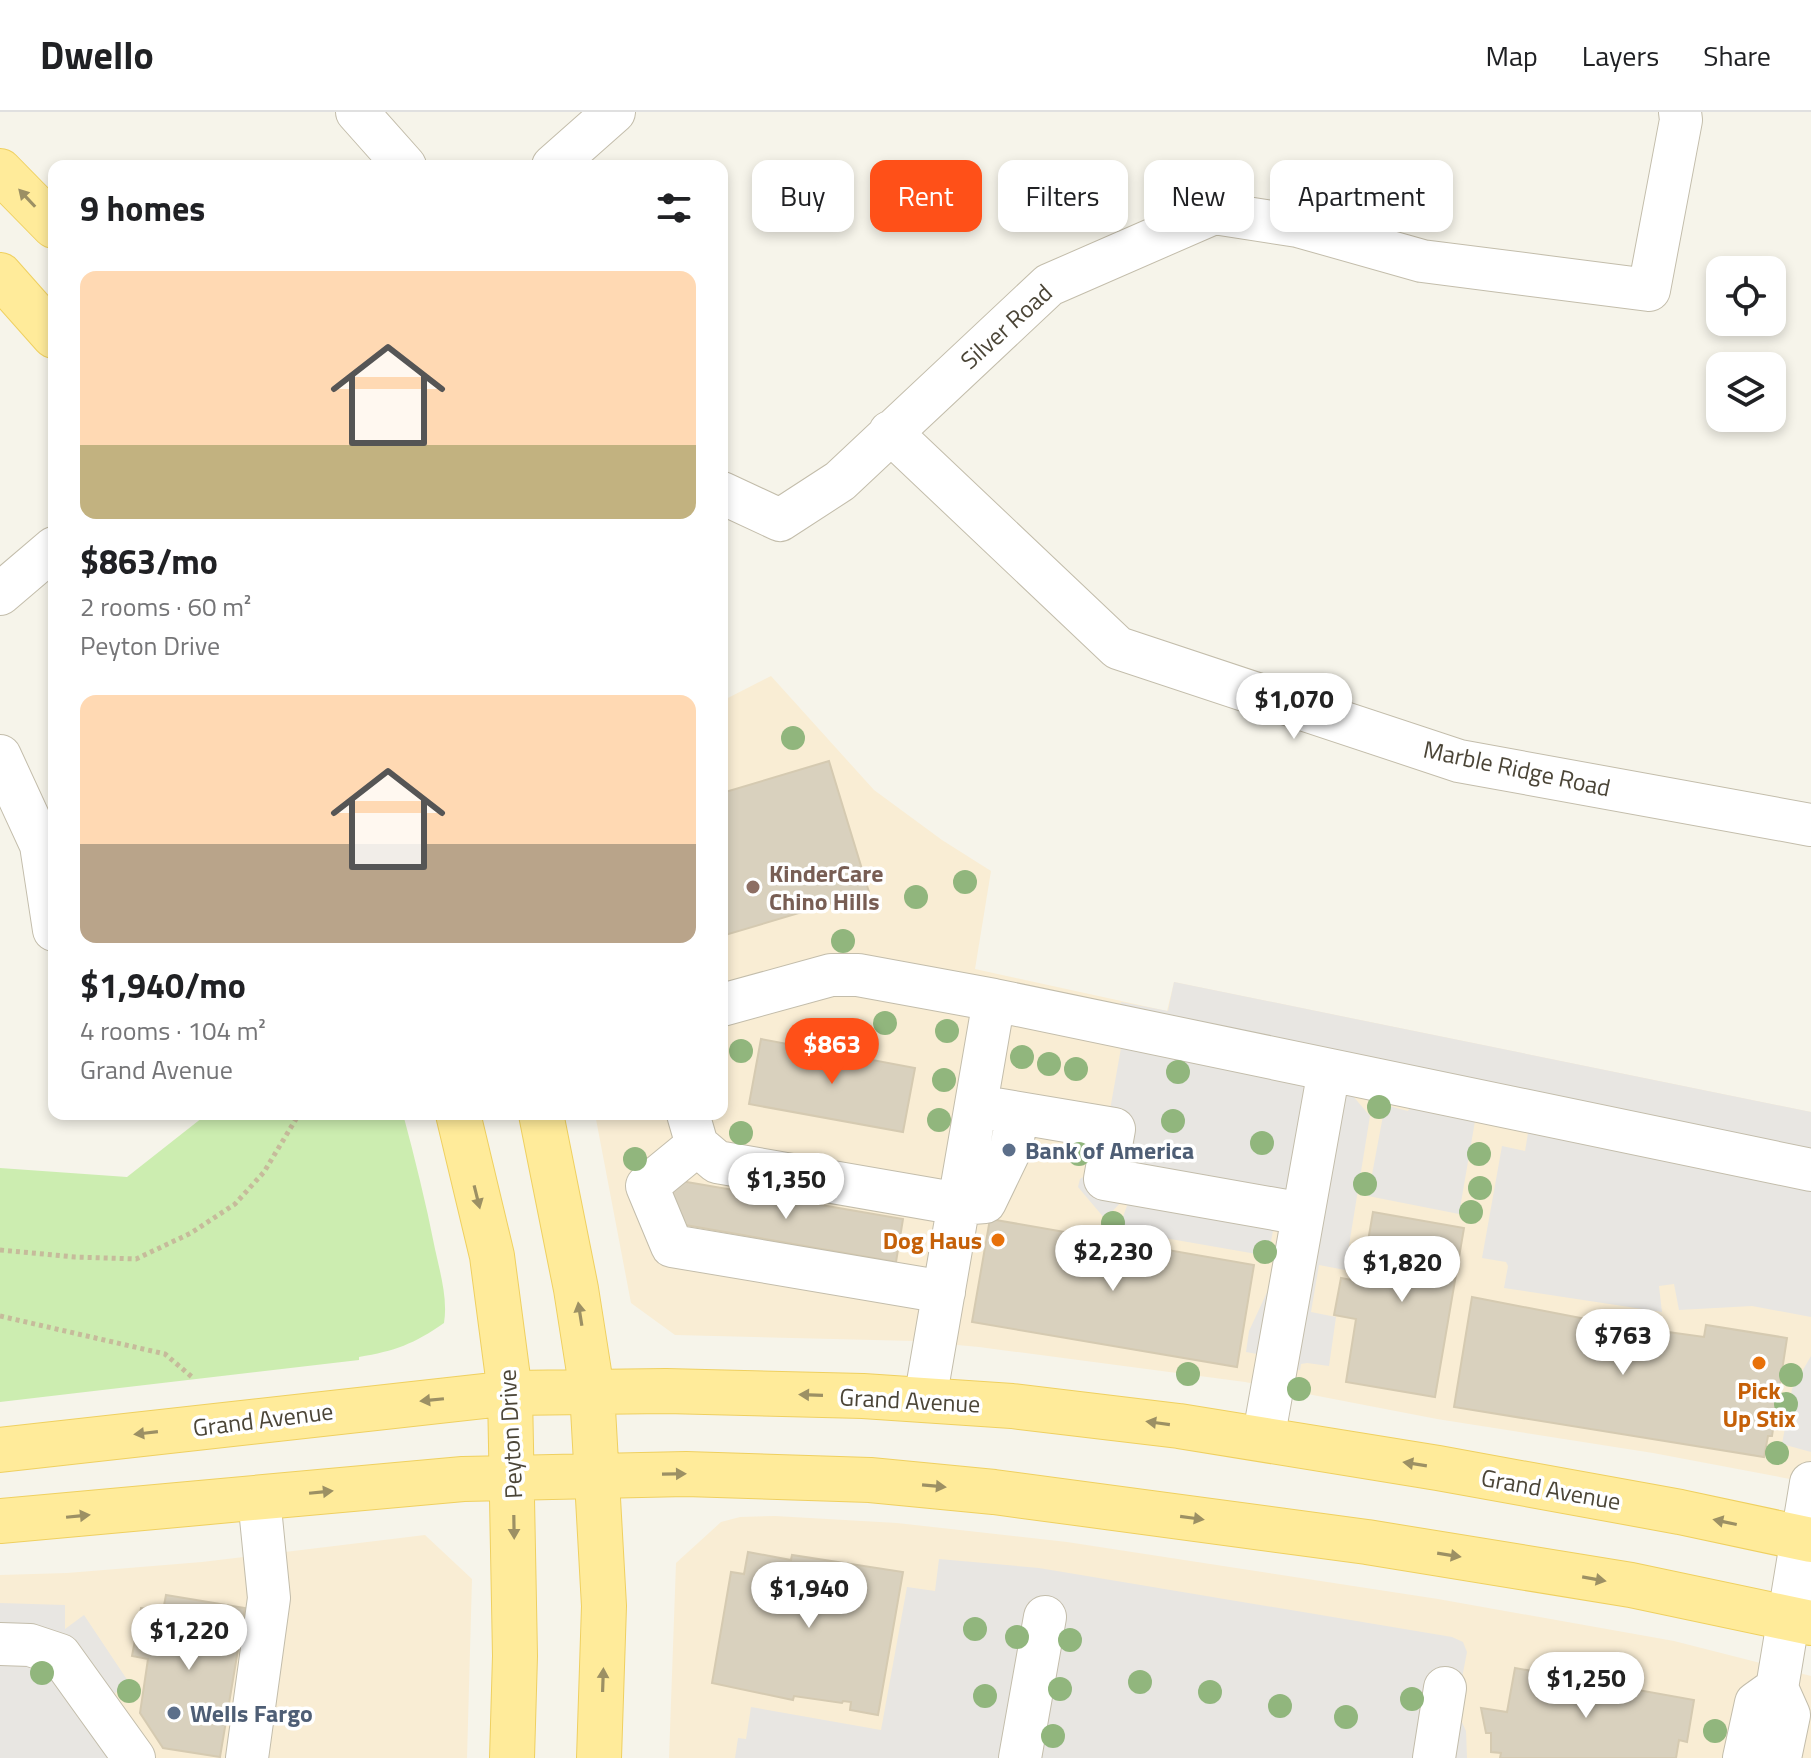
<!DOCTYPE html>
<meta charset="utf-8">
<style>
:root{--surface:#fff;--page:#f6f6f6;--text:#202124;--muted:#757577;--line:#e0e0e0;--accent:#ff5018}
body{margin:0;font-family:"Titillium Web",sans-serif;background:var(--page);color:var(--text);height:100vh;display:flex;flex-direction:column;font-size:30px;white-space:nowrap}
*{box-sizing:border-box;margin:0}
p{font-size:26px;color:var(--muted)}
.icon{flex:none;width:44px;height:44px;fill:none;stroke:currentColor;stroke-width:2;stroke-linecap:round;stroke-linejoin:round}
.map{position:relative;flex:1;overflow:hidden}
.drawer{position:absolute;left:48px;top:48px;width:680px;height:960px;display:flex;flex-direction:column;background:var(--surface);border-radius:16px;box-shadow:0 4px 12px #0003}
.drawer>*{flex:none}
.hud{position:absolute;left:752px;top:48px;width:760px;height:72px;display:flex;gap:16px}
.fabs{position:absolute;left:1706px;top:144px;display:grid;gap:16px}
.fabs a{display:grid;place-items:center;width:80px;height:80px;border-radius:16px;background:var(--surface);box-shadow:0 4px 12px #0003;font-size:40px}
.price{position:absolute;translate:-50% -68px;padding:0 18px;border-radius:28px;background:#fff;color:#222;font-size:26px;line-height:52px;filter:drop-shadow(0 2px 4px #0008)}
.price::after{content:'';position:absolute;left:50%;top:48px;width:24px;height:18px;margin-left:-12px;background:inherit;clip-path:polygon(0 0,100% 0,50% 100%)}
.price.active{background:var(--accent);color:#fff}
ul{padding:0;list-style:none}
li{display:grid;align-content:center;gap:16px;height:424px;padding:0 32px}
li span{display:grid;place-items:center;height:248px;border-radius:16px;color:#555}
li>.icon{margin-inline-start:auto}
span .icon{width:144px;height:144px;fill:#fffc;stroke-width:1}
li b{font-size:34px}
h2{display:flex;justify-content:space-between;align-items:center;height:96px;padding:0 32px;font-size:34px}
.pill{padding:0 28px;border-radius:16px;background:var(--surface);box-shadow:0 4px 12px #0003;font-size:28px;line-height:72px}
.pill.active{background:var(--accent);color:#fff}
header{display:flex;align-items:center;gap:48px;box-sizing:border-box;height:112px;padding:0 40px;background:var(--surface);border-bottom:2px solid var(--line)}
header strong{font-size:38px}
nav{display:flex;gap:44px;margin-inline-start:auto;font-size:28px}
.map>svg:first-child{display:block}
</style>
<header>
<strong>Dwello</strong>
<nav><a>Map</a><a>Layers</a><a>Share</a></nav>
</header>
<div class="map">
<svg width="1811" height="1646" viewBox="0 0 1811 1646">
<rect width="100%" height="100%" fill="#f6f4ea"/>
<path fill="#f9edd4" d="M771 564 874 678 942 728 991 759 975 857 1167 899 1174 870 1811 1000V1371L1653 1341 1437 1307 1245 1270 979 1235 914 1229 675 1223 631 1191 595 1002H722V589Z
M775 1404 897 1411 1067 1430 1438 1487 1674 1529 1811 1564V1646H669L676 1451 721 1410 740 1405Z
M425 1423 472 1467 467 1646H0V1463L67 1461 202 1450Z"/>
<path fill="#ccedb0" d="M207 1002H403C415 1047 426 1091 435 1137 440 1160 448 1187 444 1211 414 1232 395 1239 359 1245V1248L0 1290V1056L127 1065Z"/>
<path fill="#e8e6e2" d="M1174 870 1811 1000V1205L1752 1194 1679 1198 1674 1172 1659 1174 1662 1200 1504 1176 1508 1154 1506 1150 1482 1146 1502 1034 1525 1039 1528 1021 1449 1001V1005L1475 1009 1459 1102 1368 1084 1385 993 1408 999 1411 994 1347 977 1370 1004 1345 1158 1319 1153 1311 1200 1336 1205 1329 1254 1307 1251 1301 1252 1300 1258 1288 1256 1289 1248 1246 1240 1249 1219 1276 1161 1281 1119 1274 1114 1268 1144 1136 1121 1119 1116 1128 1091 1123 1088 1105 1107 1078 1075 1080 1067 1100 1054 1121 936 1113 930 1121 890 1168 899Z
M1811 1244V1340L1782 1332 1792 1277Z
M939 1447 1039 1456 1452 1525 1463 1530 1467 1540 1456 1597 1466 1619 1467 1646H735L738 1626 746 1627 751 1595 881 1618 907 1475 935 1479Z
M0 1491 65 1493V1517L84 1503 128 1569 110 1586 156 1646H0Z"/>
<path fill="#d9d1be" stroke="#d5cab1" stroke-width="2" d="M829 649 869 780 722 824V681Z
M761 927 915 956 903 1020 749 992Z
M675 1068 903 1107 896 1150 668 1110Z
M1373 1100 1464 1116 1435 1285 1346 1270 1356 1207 1334 1203 1341 1166 1361 1170Z
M990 1107 1254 1153 1237 1255 972 1210Z
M1472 1185 1653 1220V1218L1704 1225 1706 1213 1787 1226 1772 1324H1768L1764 1345 1454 1295Z
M748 1440 791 1448 792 1443 903 1460 878 1603 850 1598 851 1590 843 1589 842 1591 794 1584 793 1588 712 1571 731 1460 744 1462Z
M166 1483 245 1496 220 1645 163 1636 140 1601 148 1547 132 1544 141 1496 163 1499Z
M1515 1556 1694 1588 1687 1630 1679 1628 1676 1646H1500L1501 1641 1491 1640V1621H1486L1481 1596 1507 1600Z"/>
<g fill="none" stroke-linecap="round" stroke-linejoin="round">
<g stroke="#c3bdab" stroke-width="44">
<path id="minor" d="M357 0 405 54
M553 54 614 0
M890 320 1118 536 1459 649 1811 713
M722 381 780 408 840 369 1049 173 1214 101 1298 114 1422 149 1649 178 1681 8 1680 0
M0 482 54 436
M0 644 41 733 54 818
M722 893 831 863H858L994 888 1811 1058
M989 996 1114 1017 1105 1067 1303 1102
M688 1002 697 1033 717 1050 959 1092 985 1090 1011 1036 1018 1001
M697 1033 647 1074 672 1134 944 1180
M925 1288 994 888
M1263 1328 1329 958
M0 1532 30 1533 60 1543 134 1646
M247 1646 269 1486 259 1386
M1020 1646 1045 1505
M1434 1646 1445 1576
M1744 1646 1756 1591 1777 1576
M1780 1646 1789 1603 1777 1576 1811 1371"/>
</g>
<g stroke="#efd060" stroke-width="46">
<path id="major" d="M0 59 54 114
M0 163 54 224
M458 1002 492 1144 510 1281 515 1544 512 1646
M541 1002 576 1177 592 1279 604 1494 599 1646
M0 1338 510 1281 666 1279 863 1284 1012 1294 1179 1314 1438 1356 1680 1400 1811 1428
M0 1409 463 1367 686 1362 870 1368 994 1380 1367 1430 1631 1473 1811 1511"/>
</g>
<path stroke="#c6bb9b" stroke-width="5" stroke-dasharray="4 4" stroke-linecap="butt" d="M0 1138 75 1145 136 1147 191 1121 235 1092 264 1060 299 1002
M0 1204 165 1242 192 1265"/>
<use href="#minor" stroke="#fff" stroke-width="42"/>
<use href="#major" stroke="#ffeb9a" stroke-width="44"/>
</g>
<g fill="#91b67d">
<circle cx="793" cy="626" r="12"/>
<circle cx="965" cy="770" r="12"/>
<circle cx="916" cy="785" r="12"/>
<circle cx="843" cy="829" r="12"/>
<circle cx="885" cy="911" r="12"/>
<circle cx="947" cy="919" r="12"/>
<circle cx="845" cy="933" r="12"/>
<circle cx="741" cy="939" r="12"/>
<circle cx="1022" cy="945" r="12"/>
<circle cx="1049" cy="952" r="12"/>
<circle cx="1076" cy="957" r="12"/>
<circle cx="1178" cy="960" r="12"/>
<circle cx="944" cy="968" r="12"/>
<circle cx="1379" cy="995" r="12"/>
<circle cx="939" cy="1008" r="12"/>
<circle cx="1173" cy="1009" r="12"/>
<circle cx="741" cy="1021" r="12"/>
<circle cx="1262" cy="1031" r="12"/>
<circle cx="1079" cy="1042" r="12"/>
<circle cx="1479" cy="1042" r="12"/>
<circle cx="635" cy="1047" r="12"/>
<circle cx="1365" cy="1072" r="12"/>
<circle cx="1480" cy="1076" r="12"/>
<circle cx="1471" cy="1100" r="12"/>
<circle cx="1113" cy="1111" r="12"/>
<circle cx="1265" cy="1140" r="12"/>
<circle cx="1188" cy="1262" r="12"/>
<circle cx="1791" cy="1263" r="12"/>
<circle cx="1299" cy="1277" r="12"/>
<circle cx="1786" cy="1292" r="12"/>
<circle cx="1777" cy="1341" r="12"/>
<circle cx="975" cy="1517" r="12"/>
<circle cx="1017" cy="1525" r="12"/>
<circle cx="1070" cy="1528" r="12"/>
<circle cx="42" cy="1561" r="12"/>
<circle cx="1140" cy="1570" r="12"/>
<circle cx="1060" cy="1577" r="12"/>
<circle cx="129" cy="1579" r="12"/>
<circle cx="1210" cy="1580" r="12"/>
<circle cx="985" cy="1584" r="12"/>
<circle cx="1412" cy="1587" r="12"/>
<circle cx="1280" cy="1594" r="12"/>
<circle cx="1346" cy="1605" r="12"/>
<circle cx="1715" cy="1619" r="12"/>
<circle cx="1053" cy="1624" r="12"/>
</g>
<defs><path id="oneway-solid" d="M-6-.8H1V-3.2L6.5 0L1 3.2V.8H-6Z" transform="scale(2)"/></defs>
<g fill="#9c9064">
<use href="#oneway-solid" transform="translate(27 86) rotate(-133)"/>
<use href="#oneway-solid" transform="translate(477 1085) rotate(76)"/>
<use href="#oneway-solid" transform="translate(580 1202) rotate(-99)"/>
<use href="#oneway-solid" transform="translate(811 1283) rotate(-178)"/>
<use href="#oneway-solid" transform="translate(432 1288) rotate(174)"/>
<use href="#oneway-solid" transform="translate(1158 1311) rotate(-172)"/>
<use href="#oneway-solid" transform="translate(146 1321) rotate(173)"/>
<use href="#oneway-solid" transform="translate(1415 1352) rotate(-171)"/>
<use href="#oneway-solid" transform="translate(674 1362) rotate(-1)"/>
<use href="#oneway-solid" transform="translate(934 1374) rotate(5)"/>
<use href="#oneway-solid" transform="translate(321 1380) rotate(-6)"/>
<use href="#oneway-solid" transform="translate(78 1404) rotate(-6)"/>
<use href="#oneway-solid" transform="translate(1192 1406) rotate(8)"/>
<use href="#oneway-solid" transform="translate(1725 1410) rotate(-168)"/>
<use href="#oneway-solid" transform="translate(514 1415) rotate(89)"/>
<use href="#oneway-solid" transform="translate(1449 1443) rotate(9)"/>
<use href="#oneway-solid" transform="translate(1594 1467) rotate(10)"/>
<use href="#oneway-solid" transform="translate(603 1568) rotate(-88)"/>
</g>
<circle fill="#8d6e63" stroke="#fff" stroke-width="3" cx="753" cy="775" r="8"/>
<g fill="#5c6f8a" stroke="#fff" stroke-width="3">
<circle cx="1009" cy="1038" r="8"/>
<circle cx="174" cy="1601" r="8"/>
</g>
<g fill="#e8710a" stroke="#fff" stroke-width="3">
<circle cx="998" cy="1128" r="8"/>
<circle cx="1759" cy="1251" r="8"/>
</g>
<g text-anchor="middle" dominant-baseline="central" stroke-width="7" stroke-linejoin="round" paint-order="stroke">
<g font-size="24" fill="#4b4537" stroke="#fff">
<text transform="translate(1006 214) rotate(-42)">Silver Road</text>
<text transform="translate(1517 656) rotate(12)">Marble Ridge Road</text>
<text transform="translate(910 1288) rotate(3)">Grand Avenue</text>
<text transform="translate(263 1307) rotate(-7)">Grand Avenue</text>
<text transform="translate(510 1322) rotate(-93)">Peyton Drive</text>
<text transform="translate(1551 1377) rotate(10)">Grand Avenue</text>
</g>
<g font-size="24" font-weight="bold" fill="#785e54" stroke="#fff" text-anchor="start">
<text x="769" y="761">KinderCare<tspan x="769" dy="28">Chino Hills</tspan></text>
</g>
<g font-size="24" font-weight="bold" fill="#4e5e75" stroke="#fff" text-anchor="start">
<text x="1025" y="1038">Bank of America</text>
<text x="190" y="1601">Wells Fargo</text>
</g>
<g font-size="24" font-weight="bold" fill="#c56008" stroke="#fff" text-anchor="end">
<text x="982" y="1128">Dog Haus</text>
<text x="1759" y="1278" text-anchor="middle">Pick<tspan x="1759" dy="28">Up Stix</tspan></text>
</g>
</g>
</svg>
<div class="fabs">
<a><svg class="icon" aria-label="locate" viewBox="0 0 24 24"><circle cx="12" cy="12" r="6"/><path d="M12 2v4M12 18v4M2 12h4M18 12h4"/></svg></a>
<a><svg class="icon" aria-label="layers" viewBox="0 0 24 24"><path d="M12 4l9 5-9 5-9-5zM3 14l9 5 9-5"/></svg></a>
</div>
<b class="price" style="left:1294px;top:629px">$1,070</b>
<b class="price active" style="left:832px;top:974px">$863</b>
<b class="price" style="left:786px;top:1109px">$1,350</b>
<b class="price" style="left:1113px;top:1181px">$2,230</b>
<b class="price" style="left:1402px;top:1192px">$1,820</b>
<b class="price" style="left:1623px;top:1265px">$763</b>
<b class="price" style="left:809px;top:1518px">$1,940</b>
<b class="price" style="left:189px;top:1560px">$1,220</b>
<b class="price" style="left:1586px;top:1608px">$1,250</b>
<div class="hud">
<a class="pill">Buy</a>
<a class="pill active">Rent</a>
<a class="pill">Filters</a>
<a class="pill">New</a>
<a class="pill">Apartment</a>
</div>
<section class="drawer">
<h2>9 homes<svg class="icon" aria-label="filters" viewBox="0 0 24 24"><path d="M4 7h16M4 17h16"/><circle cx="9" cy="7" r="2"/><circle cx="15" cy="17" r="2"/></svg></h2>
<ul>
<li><span style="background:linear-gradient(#ffd9b3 70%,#c2b280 0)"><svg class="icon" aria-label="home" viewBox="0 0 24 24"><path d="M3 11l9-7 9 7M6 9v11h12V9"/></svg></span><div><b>$863/mo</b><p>2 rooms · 60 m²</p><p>Peyton Drive</p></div></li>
<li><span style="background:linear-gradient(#ffd9b3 60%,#b9a48a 0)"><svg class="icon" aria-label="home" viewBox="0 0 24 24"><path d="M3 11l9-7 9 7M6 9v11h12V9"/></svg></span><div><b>$1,940/mo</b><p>4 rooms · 104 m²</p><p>Grand Avenue</p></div></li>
</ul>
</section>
</div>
